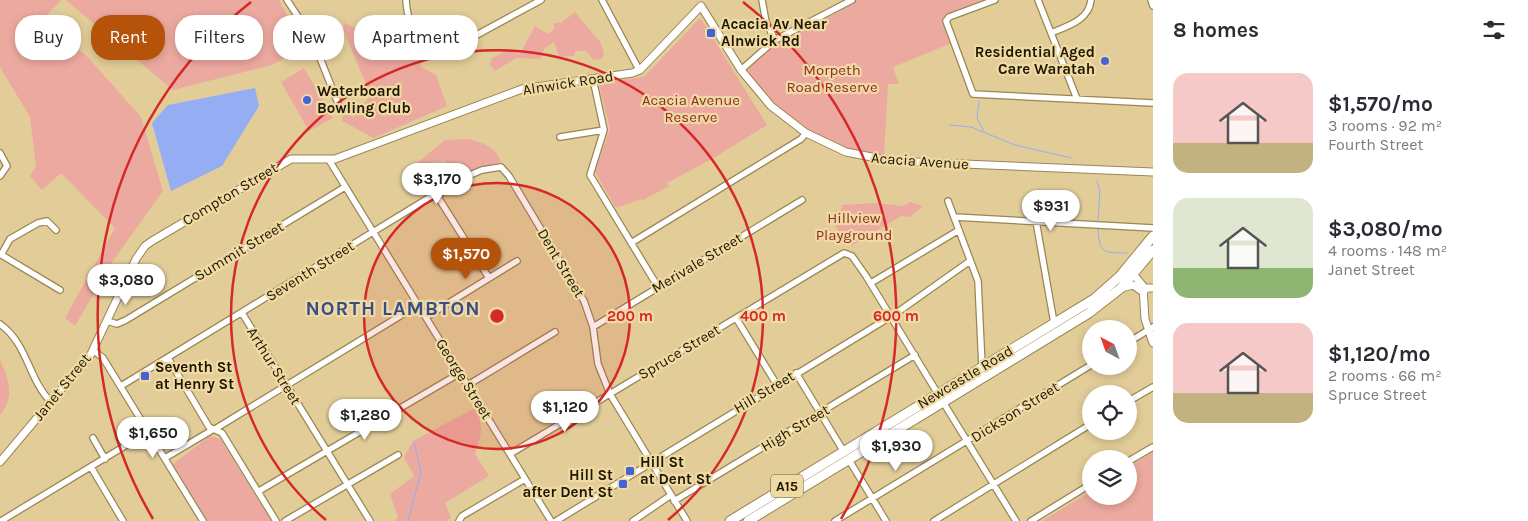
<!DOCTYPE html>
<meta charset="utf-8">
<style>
:root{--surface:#fff;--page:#f7f7f7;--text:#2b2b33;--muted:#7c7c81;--accent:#b45309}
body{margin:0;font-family:Karla,sans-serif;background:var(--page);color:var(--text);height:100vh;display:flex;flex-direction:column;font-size:19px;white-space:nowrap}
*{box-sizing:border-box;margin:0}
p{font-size:16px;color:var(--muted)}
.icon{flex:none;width:28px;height:28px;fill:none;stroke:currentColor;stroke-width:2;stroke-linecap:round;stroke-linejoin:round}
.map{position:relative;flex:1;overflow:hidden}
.sheet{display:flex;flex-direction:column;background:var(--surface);width:375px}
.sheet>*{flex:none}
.hud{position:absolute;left:15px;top:15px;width:475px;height:45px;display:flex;gap:10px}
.needle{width:32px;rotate:319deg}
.buttons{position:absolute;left:1082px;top:320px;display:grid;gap:10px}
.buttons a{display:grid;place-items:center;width:55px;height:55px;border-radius:50%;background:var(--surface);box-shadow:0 2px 8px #0003;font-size:25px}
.price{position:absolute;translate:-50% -42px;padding:0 11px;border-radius:18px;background:#fff;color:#222;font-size:16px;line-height:32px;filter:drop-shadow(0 1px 2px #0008)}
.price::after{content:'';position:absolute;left:50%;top:30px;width:15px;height:11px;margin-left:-8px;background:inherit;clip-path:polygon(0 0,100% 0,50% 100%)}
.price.active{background:var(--accent);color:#fff}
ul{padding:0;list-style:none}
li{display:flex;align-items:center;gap:15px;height:125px;padding:0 20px}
li span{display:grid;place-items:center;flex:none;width:140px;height:100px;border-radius:15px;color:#555}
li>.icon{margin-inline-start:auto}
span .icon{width:60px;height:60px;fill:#fffc;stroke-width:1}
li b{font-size:21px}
h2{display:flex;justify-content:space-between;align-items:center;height:60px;padding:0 20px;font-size:21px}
.pill{padding:0 18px;border-radius:20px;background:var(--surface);box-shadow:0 2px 8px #0003;font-size:18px;line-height:45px}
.pill.active{background:var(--accent);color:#fff}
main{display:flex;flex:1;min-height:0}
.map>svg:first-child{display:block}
</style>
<main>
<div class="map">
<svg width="1153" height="521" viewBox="0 0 1153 521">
<rect width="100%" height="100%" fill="#e2cd98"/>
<path fill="#eca99f" d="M0 0H61L38 25 85 54 141 117 163 191 112 262 75 326 65 318 115 228 61 173 42 190 30 176 36 166 30 117 0 67Z
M66 0H279L304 47 272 65 173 90Z
M858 0H986L942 18 952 43 893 67 899 84H888L884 156C836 151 787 125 758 86 755 81 750 76 748 70 761 43 807 29 831 16 840 12 849 5 858 0Z
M575 12 601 43 604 54 601 59 593 60 586 51H575L574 56 559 57 554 42 545 48 540 59 516 58 495 71 490 65 492 58 506 51 520 54 535 26 548 34 554 29V23H561Z
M699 19 702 20 767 125 712 159 667 183 669 186 643 200 641 199 616 208 595 172 610 128 599 86 601 82 644 77Z
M404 22 419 42 426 46 420 66 436 75 447 106 374 138 342 121 343 113 354 117 371 95 343 30 345 23 365 32 391 29Z
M304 68 333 118 309 131 281 82Z
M469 139C485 144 495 146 501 162L454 177 445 161 416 164 445 140Z
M910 202 923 206 910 217 901 216 853 245 845 243 833 221 834 211 841 212 842 205 875 203 903 206Z
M0 360C9 380 15 397 0 415Z
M475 408C485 427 481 434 475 454L489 476 445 503 451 518 446 521H394L398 518 390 494 414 476 404 457 413 441Z
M210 436 221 439 271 521H206L173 464Z
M1153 452V521H1042L1091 491V496H1129V467Z"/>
<path fill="#94adf3" d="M255 88 259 106 222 166 171 191 152 123 168 105Z"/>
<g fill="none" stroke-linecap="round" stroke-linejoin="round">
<path stroke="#94adf3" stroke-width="1" d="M979 101 977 118 984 131
M950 125 971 127 1015 145 1071 158
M1097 181 1100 191 1098 220
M1098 228C1099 254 1104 253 1127 253
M408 521 421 472 414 442"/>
<g stroke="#9a8653" stroke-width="8">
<path id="minor" d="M287 0 312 38 338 103
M406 0C408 35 428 51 462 43L541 0
M602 0 637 66
M762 0 766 22 775 40
M995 0 949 17 946 21 973 94 1153 103
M1038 0 1077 99
M1151 0 1153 6
M1051 33C1068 26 1089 20 1091 0
M741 70 775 40 852 0
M593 79 604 130 590 175 658 287
M560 137 604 130
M0 153 7 166 0 176
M329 160 551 521
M436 194 489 278
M948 201 978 281 982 367
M954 217 1153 228
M1036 221 1054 323
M631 243 801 139 806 133
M0 254 60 290
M1 255 10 239 38 223 47 221 56 230
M871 283 959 230
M242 313 370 521
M426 317 517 261
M736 318 777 385
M107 321 117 324 126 320 345 187
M0 324C28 344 28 379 51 402
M593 327 802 200
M1129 342 1153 327
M93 350 103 358 203 521
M168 358 209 427 222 433 276 521
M796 373 844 452
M468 385 555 332
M121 386 458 180 482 170 501 167 509 176 584 301 593 327 598 364 610 394 687 521
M1129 401 1153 387
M943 402 1016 521
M215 429 418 305
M93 438 105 459
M510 454 844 253 852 256 866 276 938 394
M165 458 214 429
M849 460 886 521
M1129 461 1153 447
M91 467 123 521
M259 491 460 373
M674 501 915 355
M1 521 148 432
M285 521 398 455
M459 521 462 516 525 479
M556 521 895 314 970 261
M633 521 671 495
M835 521 1091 365
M934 521 1091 424
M1031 521 1091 484"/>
</g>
<g stroke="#9a8653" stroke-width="9">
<path id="tertiary" d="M1127 274H1133L1143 286 1145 319 1153 343
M1121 288 1133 285 1143 292
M1143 292 1147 288H1153
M0 462 91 354 136 259 145 246 152 241 291 159H335L522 89 632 73 640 70 701 6 741 70 771 106 806 133 846 152 892 161 1153 172"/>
</g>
<g stroke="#9a8653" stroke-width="11">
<path id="trunk" d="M730 521 1094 299 1120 276 1153 236
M748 521 1089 313 1121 288 1153 250"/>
</g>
<use href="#minor" stroke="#fff" stroke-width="5.5"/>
<use href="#tertiary" stroke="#fff" stroke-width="7"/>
<use href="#trunk" stroke="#fff" stroke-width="9"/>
</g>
<circle cx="497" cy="316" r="133" fill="#d62828" fill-opacity=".12"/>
<g fill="none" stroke="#d62828" stroke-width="2.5">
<circle cx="497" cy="316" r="133"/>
<path d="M326 520A266 266 0 1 1 668 520"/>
<path d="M153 519A399 399 0 0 1 251 2M743 2A399 399 0 0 1 841 519"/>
</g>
<g fill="#4563d6" stroke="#efdaa4" stroke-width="2">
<rect x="706" y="28" width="10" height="10" rx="2.5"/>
<circle cx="1105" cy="61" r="5"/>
<circle cx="307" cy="100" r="5"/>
<rect x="140" y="371" width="10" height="10" rx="2.5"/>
<rect x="625" y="466" width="10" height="10" rx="2.5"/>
<rect x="618" y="479" width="10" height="10" rx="2.5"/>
</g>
<g text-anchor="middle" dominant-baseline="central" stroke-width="4.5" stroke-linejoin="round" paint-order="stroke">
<rect fill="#efdaa4" stroke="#5d5233" stroke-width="1" x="771" y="474.5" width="32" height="23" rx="4"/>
<g font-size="14" font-weight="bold" fill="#1f1703">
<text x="787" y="486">A15</text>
</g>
<g font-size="15" font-weight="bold" fill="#1f1703" stroke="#efdaa4" text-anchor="start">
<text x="721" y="24">Acacia Av Near<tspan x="721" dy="17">Alnwick Rd</tspan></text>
<text x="1095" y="52" text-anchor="end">Residential Aged<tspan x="1095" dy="17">Care Waratah</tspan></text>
<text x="317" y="91">Waterboard<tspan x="317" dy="17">Bowling Club</tspan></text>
<text x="155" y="367">Seventh St<tspan x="155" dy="17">at Henry St</tspan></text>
<text x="640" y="462">Hill St<tspan x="640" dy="17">at Dent St</tspan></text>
<text x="613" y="475" text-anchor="end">Hill St<tspan x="613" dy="17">after Dent St</tspan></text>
</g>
<g font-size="15" fill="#902d25" stroke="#efdaa4">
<text x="832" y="70">Morpeth<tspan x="832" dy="17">Road Reserve</tspan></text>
<text x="691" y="100">Acacia Avenue<tspan x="691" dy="17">Reserve</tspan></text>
<text x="854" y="218">Hillview<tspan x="854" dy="17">Playground</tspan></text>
</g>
<g font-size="15" fill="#1f1703" stroke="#efdaa4">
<text transform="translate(568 83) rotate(-9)">Alnwick Road</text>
<text transform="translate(920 161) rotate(4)">Acacia Avenue</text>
<text transform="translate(230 194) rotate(-31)">Compton Street</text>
<text transform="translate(239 251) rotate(-31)">Summit Street</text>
<text transform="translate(561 263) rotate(59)">Dent Street</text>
<text transform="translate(697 263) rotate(-31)">Merivale Street</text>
<text transform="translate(310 271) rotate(-32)">Seventh Street</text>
<text transform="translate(679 352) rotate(-31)">Spruce Street</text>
<text transform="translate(274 366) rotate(58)">Arthur Street</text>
<text transform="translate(965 377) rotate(-31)">Newcastle Road</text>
<text transform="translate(464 379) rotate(58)">George Street</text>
<text transform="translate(62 387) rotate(-51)">Janet Street</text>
<text transform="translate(764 392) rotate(-31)">Hill Street</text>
<text transform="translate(1015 412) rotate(-32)">Dickson Street</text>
<text transform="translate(795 428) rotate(-31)">High Street</text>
</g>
<g font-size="20" font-weight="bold" letter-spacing="1" fill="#394c86" stroke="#efdaa4">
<text x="393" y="308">NORTH LAMBTON</text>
</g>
</g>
<circle cx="497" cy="316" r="8" fill="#d62828" stroke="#efdaa4" stroke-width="2.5"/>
<g font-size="15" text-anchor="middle" font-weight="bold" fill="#d62828" stroke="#efdaa4" stroke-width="4.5" stroke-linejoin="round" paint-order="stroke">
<text x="630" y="321">200 m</text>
<text x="763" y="321">400 m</text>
<text x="896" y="321">600 m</text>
</g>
</svg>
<div class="buttons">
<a><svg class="needle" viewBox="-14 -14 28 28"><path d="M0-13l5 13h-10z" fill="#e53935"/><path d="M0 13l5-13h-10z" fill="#7c7c81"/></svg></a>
<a><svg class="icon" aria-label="locate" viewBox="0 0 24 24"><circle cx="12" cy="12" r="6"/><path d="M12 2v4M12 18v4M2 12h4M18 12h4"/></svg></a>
<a><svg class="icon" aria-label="layers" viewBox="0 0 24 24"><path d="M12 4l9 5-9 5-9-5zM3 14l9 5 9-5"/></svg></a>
</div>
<b class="price" style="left:437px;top:205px">$3,170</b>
<b class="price" style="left:1051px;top:232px">$931</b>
<b class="price active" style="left:466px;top:280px">$1,570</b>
<b class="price" style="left:126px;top:306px">$3,080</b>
<b class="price" style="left:565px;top:433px">$1,120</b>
<b class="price" style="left:365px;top:441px">$1,280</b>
<b class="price" style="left:153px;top:459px">$1,650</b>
<b class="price" style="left:896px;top:472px">$1,930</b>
<div class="hud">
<a class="pill">Buy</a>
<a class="pill active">Rent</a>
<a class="pill">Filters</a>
<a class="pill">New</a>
<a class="pill">Apartment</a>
</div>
</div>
<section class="sheet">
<h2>8 homes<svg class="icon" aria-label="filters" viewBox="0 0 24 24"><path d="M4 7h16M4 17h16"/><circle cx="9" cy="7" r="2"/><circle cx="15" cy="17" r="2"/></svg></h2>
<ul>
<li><span style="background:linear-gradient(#f6c9c9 70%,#c2b280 0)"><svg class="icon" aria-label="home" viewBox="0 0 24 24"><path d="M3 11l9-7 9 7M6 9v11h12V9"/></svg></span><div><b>$1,570/mo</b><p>3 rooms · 92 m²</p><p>Fourth Street</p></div></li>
<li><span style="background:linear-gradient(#dfe7d0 70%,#8fb573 0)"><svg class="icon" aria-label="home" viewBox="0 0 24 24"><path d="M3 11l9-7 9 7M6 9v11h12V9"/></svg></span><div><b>$3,080/mo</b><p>4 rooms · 148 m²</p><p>Janet Street</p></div></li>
<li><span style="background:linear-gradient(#f6c9c9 70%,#c2b280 0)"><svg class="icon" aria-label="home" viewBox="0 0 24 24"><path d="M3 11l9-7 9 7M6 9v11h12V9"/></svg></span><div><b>$1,120/mo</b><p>2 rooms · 66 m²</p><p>Spruce Street</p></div></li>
</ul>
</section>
</main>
